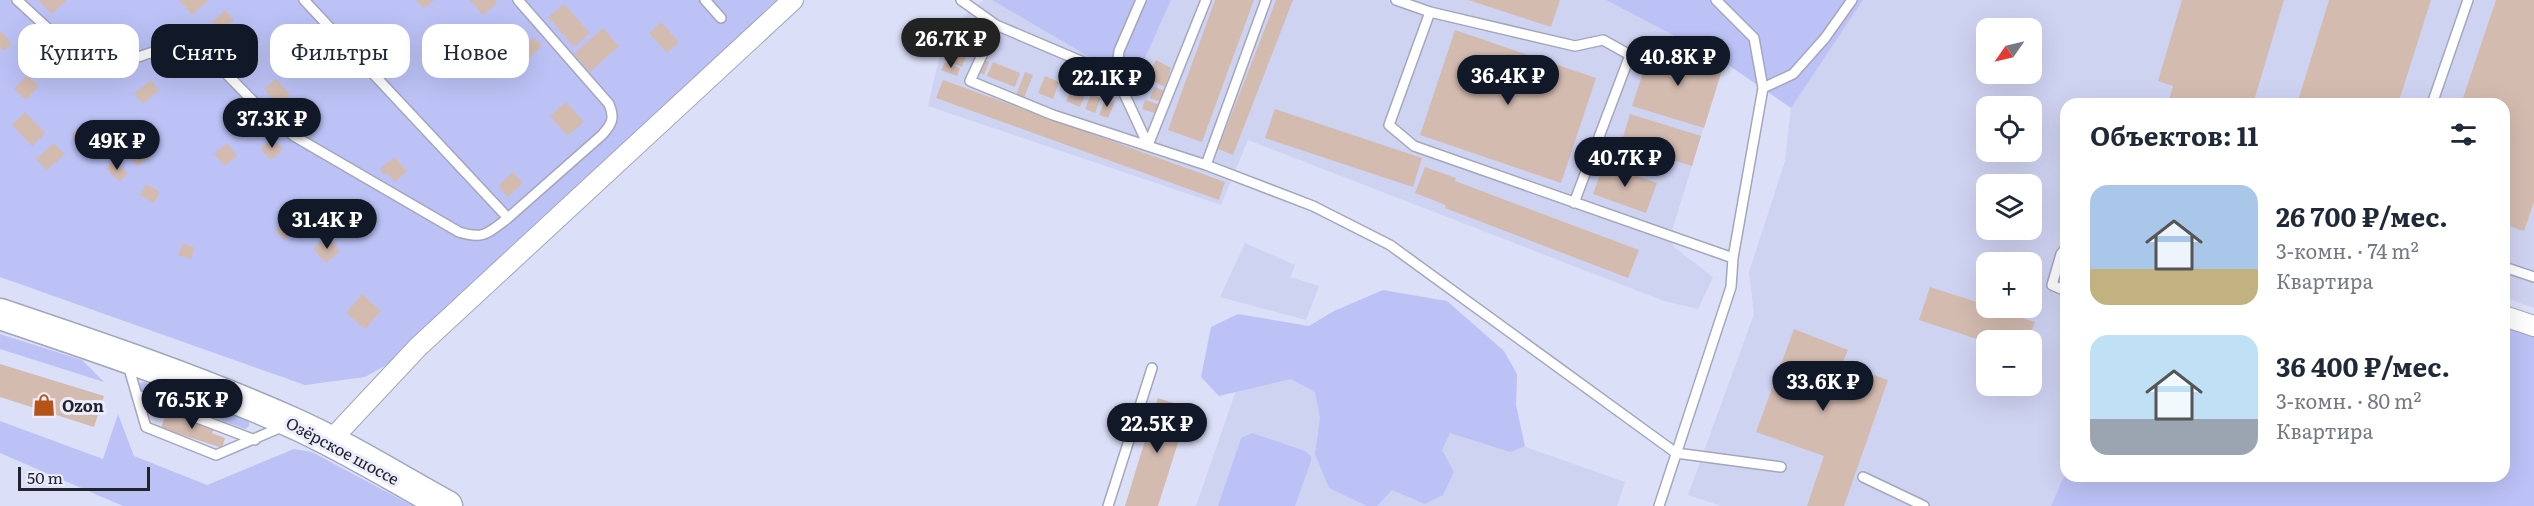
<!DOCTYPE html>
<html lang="ru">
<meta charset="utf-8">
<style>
:root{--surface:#fff;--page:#f6f6f7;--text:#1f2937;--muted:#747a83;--accent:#111827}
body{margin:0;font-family:Literata,serif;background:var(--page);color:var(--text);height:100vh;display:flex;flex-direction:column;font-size:22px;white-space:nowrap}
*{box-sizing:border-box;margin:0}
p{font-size:20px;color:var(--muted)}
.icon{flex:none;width:33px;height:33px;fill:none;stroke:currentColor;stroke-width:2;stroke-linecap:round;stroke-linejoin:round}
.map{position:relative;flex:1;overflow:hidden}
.sheet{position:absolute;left:2060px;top:98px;width:450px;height:384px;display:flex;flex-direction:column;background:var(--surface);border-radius:18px;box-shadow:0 6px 24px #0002}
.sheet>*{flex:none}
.guide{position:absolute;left:18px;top:24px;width:570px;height:54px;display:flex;gap:12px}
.needle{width:39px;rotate:236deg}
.fabs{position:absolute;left:1976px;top:18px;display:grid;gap:12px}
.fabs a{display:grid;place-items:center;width:66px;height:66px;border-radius:12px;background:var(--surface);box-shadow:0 6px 24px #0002;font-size:30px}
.scale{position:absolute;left:18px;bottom:15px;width:132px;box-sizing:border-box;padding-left:6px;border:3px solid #22232c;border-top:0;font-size:16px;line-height:21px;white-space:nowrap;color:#22232c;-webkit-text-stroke:4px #ebedfc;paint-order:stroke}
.price{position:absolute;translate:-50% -51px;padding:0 14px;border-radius:21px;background:var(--accent);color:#fff;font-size:20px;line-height:39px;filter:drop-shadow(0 2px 3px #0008)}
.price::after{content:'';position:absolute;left:50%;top:36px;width:18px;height:14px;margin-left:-9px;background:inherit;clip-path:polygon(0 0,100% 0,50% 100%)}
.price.current{background:#222;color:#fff}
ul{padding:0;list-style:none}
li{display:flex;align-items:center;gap:18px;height:150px;padding:0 30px}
li span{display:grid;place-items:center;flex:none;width:168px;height:120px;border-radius:18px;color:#555}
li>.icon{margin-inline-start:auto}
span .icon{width:72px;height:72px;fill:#fffc;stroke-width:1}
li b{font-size:26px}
h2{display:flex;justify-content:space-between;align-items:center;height:72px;padding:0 30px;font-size:26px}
.tag{padding:0 21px;border-radius:18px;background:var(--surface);box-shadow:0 6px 24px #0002;font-size:21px;line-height:54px}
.tag.current{background:var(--accent);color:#fff}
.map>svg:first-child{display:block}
</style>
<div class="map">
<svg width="2534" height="506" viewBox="0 0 2534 506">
<rect width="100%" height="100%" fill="#dbdff7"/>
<path fill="#cfd3f2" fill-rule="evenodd" d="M984 0H992L1018 13 1134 83 1171 0H1606L1724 62 1670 237 1674 247 1713 277 1698 309 1664 301 1248 140 1221 205 928 106 945 33Z
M1863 0H2534V308L2504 297V104H2066V474L2051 506H1721L1688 495 1754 314 1749 272 1785 161 1791 108ZM1986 28H2031V74H1986ZM1986 106H2031V152H1986ZM1986 184H2031V230H1986ZM1986 262H2031V308H1986ZM1986 340H2031V386H1986Z
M1245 243 1295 265 1290 277 1319 286 1306 320 1220 297Z
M1250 350 1625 482 1617 506H1196Z"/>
<path fill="#bcc2f6" d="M0 0H793L418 347 365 377 305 385 0 277Z
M992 0H1171L1134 83Z
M1606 0H1863L1791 108 1724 62Z
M1383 290 1447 301 1504 351 1517 374 1516 405 1525 446 1510 452 1450 433 1442 450 1454 472 1443 495 1425 504 1392 490 1377 506H1367L1329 488 1315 454 1320 418 1315 392 1291 379 1219 396 1201 377 1211 327 1238 314 1309 326 1334 311Z
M2504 325 2534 334V506H2051L2065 474 2066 476H2504Z
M0 334 82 360 104 382 0 349Z
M143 382 249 420V426L245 429 138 389 140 383Z
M118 414 134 456 207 485 294 449 312 452 413 506H123L0 453V421L103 459Z
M1252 433 1305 451 1311 456V461L1295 506H1218L1241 438Z"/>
<path fill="#d4bbb0" d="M38 0H67L52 14Z
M179 0H209L192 15Z
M416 0H434L424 9Z
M470 0H495L497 3 483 15Z
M1215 0H1254L1202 142 1168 130Z
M1276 0H1293L1233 155 1218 149Z
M1468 0H1560L1551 27Z
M2182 0H2284L2253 104H2168L2173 86 2158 81Z
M2329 0H2431L2398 104H2297Z
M2496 0H2534V202L2524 231 2504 224V104H2461Z
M564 4 590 33 574 47 548 17Z
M225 10 234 20 220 32 212 22Z
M661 22 679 42 667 53 649 33Z
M603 28 619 46 590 72 574 54Z
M0 30 12 44 4 51 0 47Z
M960 30 975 39 966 53 951 44Z
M1455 30 1596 78 1561 183 1420 135Z
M534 37 542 46 528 59 519 50Z
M247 44 260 60 246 72 233 56Z
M1652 45 1723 67 1704 128 1632 106Z
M949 47 967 54 962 67 944 60Z
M982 59 989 62 984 75 977 71Z
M1156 60 1171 68 1165 87 1150 80 1153 73 1150 72Z
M945 62 960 68 957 76 941 70Z
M993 62 1020 73 1015 87 987 76Z
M1025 72 1033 75 1024 98 1016 95Z
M27 75 39 86 26 100 14 89Z
M1045 76 1059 82 1053 99 1038 93Z
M276 79 290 95 278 105 264 89Z
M151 80 159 90 143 104 134 94Z
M943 80 1225 182 1219 200 936 98Z
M1076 80 1089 86 1080 107 1066 101Z
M1155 87 1165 91 1161 102 1150 98Z
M1091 94 1101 98 1095 113 1085 109Z
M1106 98 1115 101 1108 118 1099 115Z
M1145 100 1161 105 1158 114 1142 109Z
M566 102 584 122 567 136 550 116Z
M1275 109 1422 158 1413 187 1265 138Z
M25 112 45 133 32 146 12 125Z
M1630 114 1701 136 1692 166 1621 144Z
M83 124 94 136 82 147 71 135Z
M272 138 283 149 271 160 260 149Z
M54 143 65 154 47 170 36 159Z
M147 143 155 153 137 166 130 156Z
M227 143 237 156 225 166 214 154Z
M395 157 407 171 395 182 387 173 384 175 380 169Z
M113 160 128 173 120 182 106 169Z
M1604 164 1657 183 1646 213 1593 194Z
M1425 167 1456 178 1455 181 1639 250 1628 278 1445 208 1446 205 1415 193Z
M513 172 523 183 508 197 498 186Z
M146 184 160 192 154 203 140 195Z
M287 219 296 228 284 240 275 230Z
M327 236 340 251 326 263 313 249Z
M183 243 195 248 191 259 178 255Z
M1930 287 1986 305V308H1993L2035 322 2028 340 1986 342 1919 320Z
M362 294 381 311 365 329 346 313Z
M1794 329 1848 350 1842 364 1888 380 1844 506H1807L1824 456 1756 432Z
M0 364 104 396 94 427 0 397Z
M1158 398 1189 408 1158 506H1125Z
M167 411 214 429 212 433 225 438 222 448 161 428Z"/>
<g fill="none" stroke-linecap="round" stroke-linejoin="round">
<g stroke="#a3a6bd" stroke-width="12">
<path id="service" d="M17 0 93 70H101C127 62 178 38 202 49L258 106 294 136 459 232C484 240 488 233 508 218
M304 0 508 218 602 135C612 124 615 118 609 104L518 0
M705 0 721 18
M961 0 996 25 1116 76 1148 145
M1396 0 1430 12 1389 125 1414 146 1733 258 1731 287 1659 506
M1716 0 1754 38 1763 88 1733 258
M1430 12 1575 46 1603 40 1630 55 1574 203
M996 25 970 81 1053 115 1206 165 1313 206 1390 245 1676 453 1781 467
M1116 76 1119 51 1141 0
M1763 88 1793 74 1825 38 1852 0
M2432 104 2468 0
M1148 145 1206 0
M1206 165 1266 0
M2066 248 2061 254 2052 285 2066 291
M2504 267 2534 277
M128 365 146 427 216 455 284 426
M137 395 255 440
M1863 477 1924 506
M1108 506 1152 368"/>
</g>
<g stroke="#a3a6bd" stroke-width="22">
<path id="minor" d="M2504 316 2534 326
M330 441 418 347 793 0"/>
</g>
<g stroke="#a3a6bd" stroke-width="33">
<path id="primary" d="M0 314C98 347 196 380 291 422 345 446 396 478 447 506"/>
</g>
<use href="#service" stroke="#fff" stroke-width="9"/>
<use href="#minor" stroke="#fff" stroke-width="20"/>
<use href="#primary" stroke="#fff" stroke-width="30"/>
</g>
<defs>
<g id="shop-bare" transform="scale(1.8)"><path d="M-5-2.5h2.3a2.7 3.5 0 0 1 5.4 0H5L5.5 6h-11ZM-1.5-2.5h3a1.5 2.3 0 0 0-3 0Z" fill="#b55416" stroke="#ebedfc" stroke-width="2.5" paint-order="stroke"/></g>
</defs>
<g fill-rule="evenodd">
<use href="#shop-bare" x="44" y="405"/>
</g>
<g text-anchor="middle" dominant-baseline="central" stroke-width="6" stroke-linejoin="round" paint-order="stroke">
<g font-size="16" font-weight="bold" fill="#22232c" stroke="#ebedfc" text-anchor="start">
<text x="62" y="405">Ozon</text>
</g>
<g font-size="16" fill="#22232c" stroke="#ebedfc">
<text transform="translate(343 450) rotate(28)">Озёрское шоссе</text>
</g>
</g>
</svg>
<div class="fabs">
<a><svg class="needle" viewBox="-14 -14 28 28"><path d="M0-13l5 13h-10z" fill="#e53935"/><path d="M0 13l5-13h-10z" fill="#747a83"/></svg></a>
<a><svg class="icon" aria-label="locate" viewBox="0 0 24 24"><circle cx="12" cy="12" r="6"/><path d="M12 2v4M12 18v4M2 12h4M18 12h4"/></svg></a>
<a><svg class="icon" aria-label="layers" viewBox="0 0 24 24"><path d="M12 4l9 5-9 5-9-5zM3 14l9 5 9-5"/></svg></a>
<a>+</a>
<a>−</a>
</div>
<div class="scale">50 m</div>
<b class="price current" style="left:951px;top:69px">26.7K ₽</b>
<b class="price" style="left:1678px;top:87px">40.8K ₽</b>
<b class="price" style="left:1508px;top:106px">36.4K ₽</b>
<b class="price" style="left:1107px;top:108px">22.1K ₽</b>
<b class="price" style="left:272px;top:149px">37.3K ₽</b>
<b class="price" style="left:117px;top:171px">49K ₽</b>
<b class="price" style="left:1625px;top:188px">40.7K ₽</b>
<b class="price" style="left:327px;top:250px">31.4K ₽</b>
<b class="price" style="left:1823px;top:412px">33.6K ₽</b>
<b class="price" style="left:192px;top:430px">76.5K ₽</b>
<b class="price" style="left:1157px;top:454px">22.5K ₽</b>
<div class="guide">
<a class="tag">Купить</a>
<a class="tag current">Снять</a>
<a class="tag">Фильтры</a>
<a class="tag">Новое</a>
</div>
<section class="sheet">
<h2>Объектов: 11<svg class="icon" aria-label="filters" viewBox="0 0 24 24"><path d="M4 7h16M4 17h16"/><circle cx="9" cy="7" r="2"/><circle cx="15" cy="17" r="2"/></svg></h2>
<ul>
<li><span style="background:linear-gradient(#a9c7e8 70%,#c2b280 0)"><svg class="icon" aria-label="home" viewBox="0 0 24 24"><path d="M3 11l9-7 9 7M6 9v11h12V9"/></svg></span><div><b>26 700 ₽/мес.</b><p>3-комн. · 74 m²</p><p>Квартира</p></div></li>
<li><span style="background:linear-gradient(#bfe0f5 70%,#9aa5b1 0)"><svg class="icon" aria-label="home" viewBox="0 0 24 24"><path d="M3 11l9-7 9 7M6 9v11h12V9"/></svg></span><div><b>36 400 ₽/мес.</b><p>3-комн. · 80 m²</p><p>Квартира</p></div></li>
</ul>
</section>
</div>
